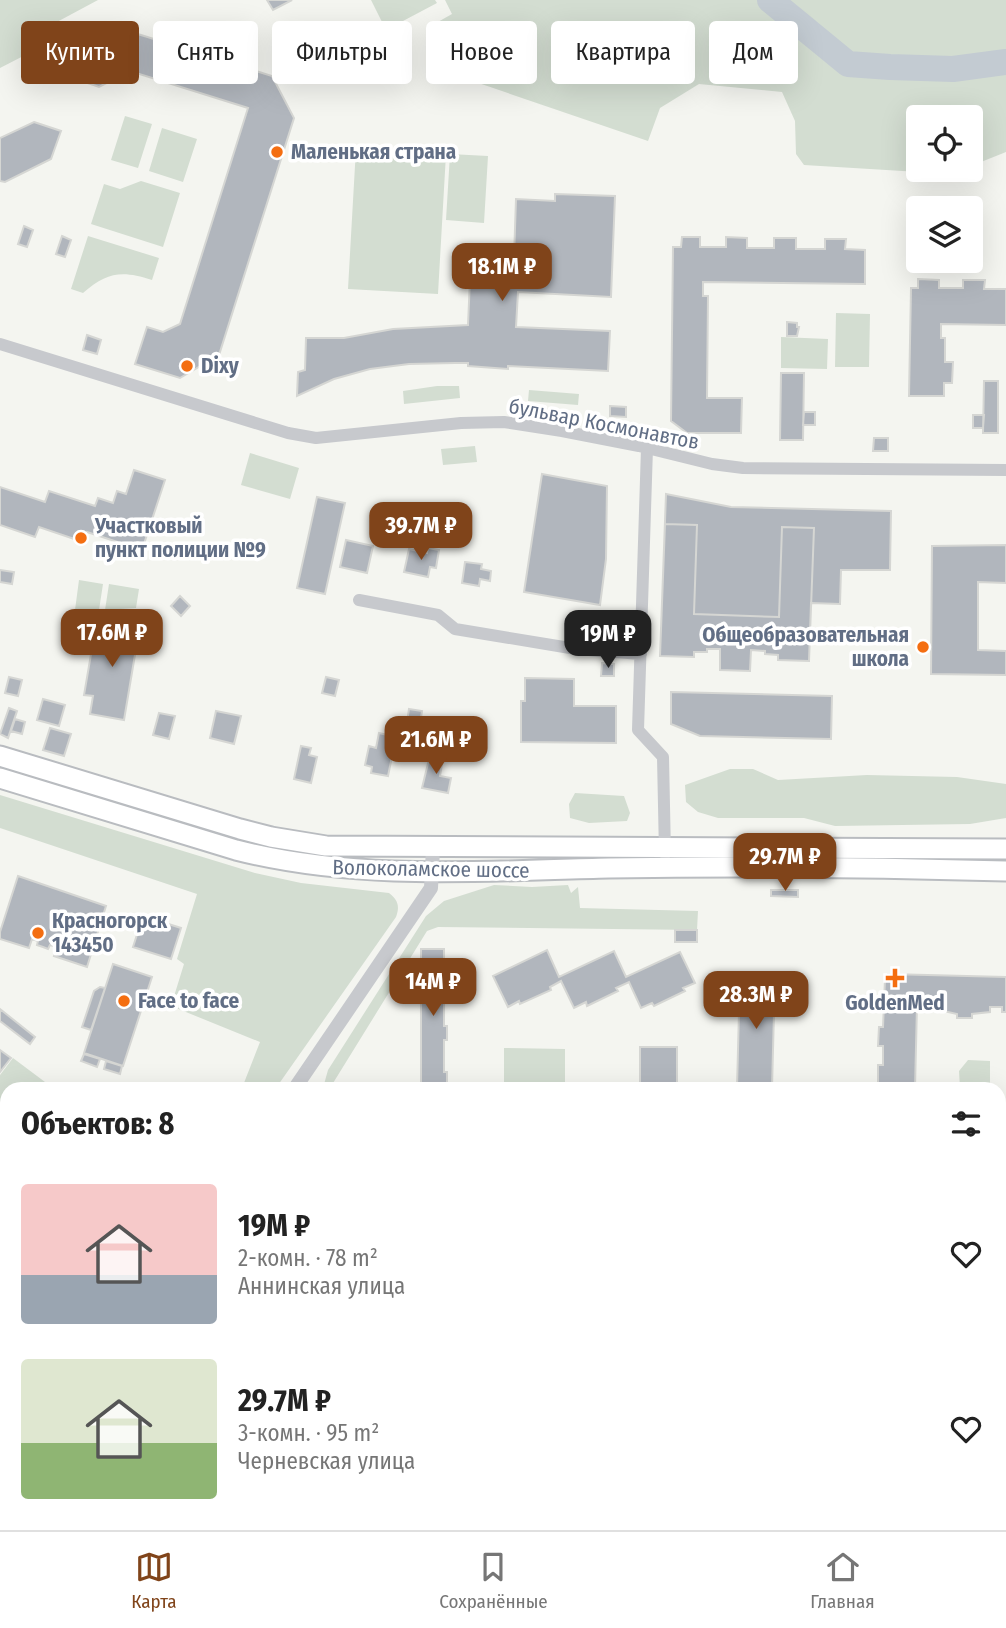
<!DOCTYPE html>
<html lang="ru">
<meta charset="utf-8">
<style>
:root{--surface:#fff;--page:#f6f6f6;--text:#222;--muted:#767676;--line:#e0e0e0;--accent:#80441a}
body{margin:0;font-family:"Fira Sans Condensed",sans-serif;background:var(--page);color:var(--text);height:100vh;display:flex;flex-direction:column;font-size:26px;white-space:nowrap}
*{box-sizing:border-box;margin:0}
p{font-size:23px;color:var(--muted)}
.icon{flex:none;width:38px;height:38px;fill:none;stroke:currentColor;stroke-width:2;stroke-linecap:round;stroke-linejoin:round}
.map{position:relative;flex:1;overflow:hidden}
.panel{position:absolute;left:0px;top:1082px;width:1006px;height:450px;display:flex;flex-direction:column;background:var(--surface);border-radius:21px 21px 0 0;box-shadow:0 7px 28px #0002}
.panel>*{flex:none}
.banner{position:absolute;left:21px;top:21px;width:964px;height:63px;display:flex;gap:14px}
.controls{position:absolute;left:906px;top:105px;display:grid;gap:14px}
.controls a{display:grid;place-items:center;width:77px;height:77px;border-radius:7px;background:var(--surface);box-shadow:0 7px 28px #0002;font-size:35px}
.price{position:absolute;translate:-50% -60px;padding:0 16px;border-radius:14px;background:var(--accent);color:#fff;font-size:23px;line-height:46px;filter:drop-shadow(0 2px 4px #0008)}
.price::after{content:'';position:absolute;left:50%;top:42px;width:21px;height:16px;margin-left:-10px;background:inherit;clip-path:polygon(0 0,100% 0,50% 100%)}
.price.on{background:#222;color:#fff}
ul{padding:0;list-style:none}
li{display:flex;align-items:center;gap:21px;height:175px;padding:0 21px}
li span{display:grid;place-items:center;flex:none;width:196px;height:140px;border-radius:7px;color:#555}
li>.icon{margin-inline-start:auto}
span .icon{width:84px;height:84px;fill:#fffc;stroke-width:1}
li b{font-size:30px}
h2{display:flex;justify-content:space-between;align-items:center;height:84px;padding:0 21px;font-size:30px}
.chip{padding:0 24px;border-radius:7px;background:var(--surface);box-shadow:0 7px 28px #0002;font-size:24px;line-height:63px}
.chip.on{background:var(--accent);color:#fff}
.menu{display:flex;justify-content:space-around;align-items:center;height:98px;border-top:2px solid var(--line);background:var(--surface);font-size:19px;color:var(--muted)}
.menu a{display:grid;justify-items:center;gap:4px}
.menu .on{color:var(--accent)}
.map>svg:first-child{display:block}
</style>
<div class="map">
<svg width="1006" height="1530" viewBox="0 0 1006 1530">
<rect width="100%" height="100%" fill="#f4f5f0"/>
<path fill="#d3ddd1" d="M0 0H98L42 30 35 50 0 68Z
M371 0H435L437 3 386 30Z
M445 0H1006V152L971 166V117H919V170H963L952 174 804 165 796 154 795 121 782 92 699 84 660 108 648 141 452 74 429 27 452 14Z
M125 116 152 124 138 168 111 160Z
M162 128 197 139 183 182 149 171Z
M356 148 446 154 438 294 348 289Z
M450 154 488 156 484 223 446 220Z
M141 181 180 193 163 247 91 224 104 184 120 189Z
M88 236 159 258 152 280C122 270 107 272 83 293L71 289Z
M836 313 870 314 869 367H835Z
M781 337 828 339 827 369 781 368Z
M437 386H459L460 398 404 404 403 391Z
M529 390 579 394 578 405 528 401Z
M475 446 477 462 443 465 441 449Z
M250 453 299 468 290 499 241 485Z
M79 580 103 584 99 610H75Z
M109 584 139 589 136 608 105 610Z
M730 769H753L778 780 867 775 957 777 1006 784V818L970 824 835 826 804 818H718L698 812 686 802 685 785Z
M575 793 624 796 630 813 627 821 589 823 570 818 569 804Z
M0 795 255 873 301 883 389 893C398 900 400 906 396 917L276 1088H242L260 1042 171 1006 184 964 177 959 197 894 0 828Z
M494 885 532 887 568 885 571 893 578 887 580 908 698 911 697 930 438 927 427 931 330 1088H323L328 1070 426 916 444 901Z
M504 1048 565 1049V1088H504Z
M13 1058 53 1088H7V1136L0 1146V1075Z
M968 1060 990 1061V1088H960L959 1071Z"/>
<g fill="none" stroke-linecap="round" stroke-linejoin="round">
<path stroke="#c3cbd2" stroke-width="26" d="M770 0 848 64 890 67 953 69 1006 62"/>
</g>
<path fill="#b1b6bd" stroke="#d5d6d3" stroke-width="2" d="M267 0H292L273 10Z
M125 30 272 76 294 118 219 355 180 378 135 364 147 327 163 332 180 324 248 108 130 71 99 87 73 78 81 53Z
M34 122 61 131 51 159 5 182 0 181V138Z
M555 194 615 196 611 297 518 292 516 327 610 331 608 371 508 366V369L468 366V363H455L409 364 370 369 334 379 297 396 298 372 305 370 306 338H344L393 329 468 325 471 256 514 258 516 199 555 201Z
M24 226 33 230 27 247 18 244Z
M62 236 71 240 65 257 56 254Z
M682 237H700V247H726V237L747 238V248H774V238H796V249H825V239H846L845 249 865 250V284L703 282V296H708L707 398H742L741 433H687L671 421 673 247H681Z
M918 279 939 280V288H963V280H985L984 289H1006V325L941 324V338H945V362H953L952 383H944V396H909L911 288H918Z
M787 322 797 323V327H799L797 336H787Z
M87 335 101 340 97 354 83 350Z
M781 373H804L803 440H780Z
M984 381H998V433H983Z
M610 406 626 407V417L610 416Z
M804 412H815V425H803Z
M973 415H984L983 428H973Z
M874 438H888V451H873Z
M134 470 165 480 142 550 87 532 83 542 39 527 35 537 0 525V487L45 502 49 491 95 506 98 498 113 503 117 491 126 494Z
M542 474 607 486 606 559 600 605 524 592Z
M666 494 731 507 891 511 890 570H841L840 604 811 603 809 661 778 660V655L765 654V651L751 650 750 671 720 670V649H707V652H694V657L660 656Z
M317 497 345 503 325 594 297 588Z
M665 524 697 525 694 614 779 617 782 527 814 528 809 661 778 660V655L765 654V651L751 650 750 671 720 670V649H707V652H694V657L660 656Z
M346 540 373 546 367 573 340 567Z
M1006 545V583L978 582V650L1006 651V675L931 674 932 546Z
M428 548 439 550 436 568 430 567 428 577 404 572 409 549 427 553Z
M465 562 482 564 481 569 491 571 490 581 480 579 479 586 462 583Z
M0 570 14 572 12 584 0 582Z
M180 596 190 606 181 616 171 606Z
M123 623 140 625 124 720 90 714 93 696 84 695 96 625Z
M602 663 614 664V676H601Z
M9 677 22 680 18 696 5 693Z
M326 677 339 680 335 696 322 693Z
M525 678 574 679V706H616V743L521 742V701H525Z
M671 692 832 696 831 739 700 736 671 724Z
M43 699 65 705 59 726 37 720Z
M9 708 17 711 8 738 0 734Z
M409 709 422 711 419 731 406 729Z
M216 711 241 716 234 744 210 738Z
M159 713 175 716 169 739 153 735Z
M15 719 25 722 22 734 11 731Z
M50 728 71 734 64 756 43 750Z
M379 733 396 737 388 776 371 773 372 767 365 765 369 746 376 748Z
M301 746 311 748 309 755 317 757 311 783 294 779Z
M430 755 443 758 440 776 451 778 448 793 422 788Z
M18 876 106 906 87 967 54 956 57 947 50 945 48 949 43 947 37 945 38 941 32 939 29 948 0 939V932Z
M771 890H798V897L771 896Z
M143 916 181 928 171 959 133 947Z
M675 930H697V942H675Z
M421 949H444V965H448V994H444V1026H447V1040H444V1072H447V1088H421Z
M547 950 559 977 614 951 626 977 680 952 695 983 683 988 685 991 654 1006 652 1003 641 1008 629 982 616 988 618 991 587 1006 586 1002 574 1008 561 981 550 987 551 990 520 1004 519 1001 508 1007 493 976Z
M113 964 152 977 123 1066 84 1053Z
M740 973 775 974 772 1088H737Z
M888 974 1006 977V1012H1002V1007H990V1012L972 1014V1018H957V1014L939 1010V1006L917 1005 915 1088H882V1084H878V1065H883V1046H878L879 1027H883L885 979H888Z
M100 987 105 988 91 1030 82 1027 94 991Z
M0 1009 35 1037 30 1044 0 1021Z
M640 1047H677V1088H640Z
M0 1050 11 1058 0 1072Z
M84 1054 100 1059 97 1067 81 1061Z
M106 1061 122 1066 120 1074 104 1069Z
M127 1524H173L181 1530H135Z
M288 1524H342L350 1530H296Z
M719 1524H777L785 1530H715Z
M824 1524H859L868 1530H826L822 1527Z
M940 1524H966V1530H940Z"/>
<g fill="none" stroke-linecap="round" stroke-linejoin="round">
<g stroke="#b9bcc0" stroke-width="23">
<path id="primary" d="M0 756 240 829 271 837 326 846 1006 849
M0 778 236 850C358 881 484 871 609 868 741 866 874 867 1006 871"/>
</g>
<path stroke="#c7c9cd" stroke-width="12" d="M0 344 288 433 316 438 461 423 504 422 562 431 639 446 712 464 743 468 1006 470
M647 448 638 730 663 757 665 854
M359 600 438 615 455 629 576 649 641 654"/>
<path stroke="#c7c9cd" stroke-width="14" d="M295 1088 431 888 433 848
M0 1526 7 1516"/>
<use href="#primary" stroke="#fff" stroke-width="19"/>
</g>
<g fill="#f46e11" stroke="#fff" stroke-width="2.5">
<circle cx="277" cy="152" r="7"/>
<circle cx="187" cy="366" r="7"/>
<circle cx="81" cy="538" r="7"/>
<circle cx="923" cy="647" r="7"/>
<circle cx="38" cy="933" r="7"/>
<path d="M891.5 967.5h7v7h7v7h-7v7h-7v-7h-7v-7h7z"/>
<circle cx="124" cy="1001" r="7"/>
</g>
<g text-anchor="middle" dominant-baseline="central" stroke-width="7" stroke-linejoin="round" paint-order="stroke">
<g font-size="21" font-weight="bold" fill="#616e85" stroke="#fff" text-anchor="start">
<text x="291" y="152">Маленькая страна</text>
<text x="201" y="366">Dixy</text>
<text x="95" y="526">Участковый<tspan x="95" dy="24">пункт полиции №9</tspan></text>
<text x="909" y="635" text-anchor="end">Общеобразовательная<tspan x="909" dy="24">школа</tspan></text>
<text x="52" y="921">Красногорск<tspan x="52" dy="24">143450</tspan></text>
<text x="138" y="1001">Face to face</text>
<text x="895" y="1003" text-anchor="middle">GoldenMed</text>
</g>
<g font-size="21" fill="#616e85" stroke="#fff">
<text transform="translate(604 424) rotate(11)">бульвар Космонавтов</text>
<text transform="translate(431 869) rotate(1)">Волоколамское шоссе</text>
</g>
</g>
</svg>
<div class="controls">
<a><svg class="icon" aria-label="locate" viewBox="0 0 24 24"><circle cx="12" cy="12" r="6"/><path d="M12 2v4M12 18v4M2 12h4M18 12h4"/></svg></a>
<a><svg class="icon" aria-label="layers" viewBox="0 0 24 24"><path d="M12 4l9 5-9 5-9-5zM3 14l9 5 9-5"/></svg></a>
</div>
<b class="price" style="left:502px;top:303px">18.1M ₽</b>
<b class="price" style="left:421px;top:562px">39.7M ₽</b>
<b class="price" style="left:112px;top:669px">17.6M ₽</b>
<b class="price on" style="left:608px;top:670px">19M ₽</b>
<b class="price" style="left:436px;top:776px">21.6M ₽</b>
<b class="price" style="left:785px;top:893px">29.7M ₽</b>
<b class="price" style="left:433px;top:1018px">14M ₽</b>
<b class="price" style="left:756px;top:1031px">28.3M ₽</b>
<div class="banner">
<a class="chip on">Купить</a>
<a class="chip">Снять</a>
<a class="chip">Фильтры</a>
<a class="chip">Новое</a>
<a class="chip">Квартира</a>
<a class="chip">Дом</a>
</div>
<section class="panel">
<h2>Объектов: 8<svg class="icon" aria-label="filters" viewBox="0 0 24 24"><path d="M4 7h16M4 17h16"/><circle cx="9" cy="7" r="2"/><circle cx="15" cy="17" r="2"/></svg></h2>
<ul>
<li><span style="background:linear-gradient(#f6c9c9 65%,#9aa5b1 0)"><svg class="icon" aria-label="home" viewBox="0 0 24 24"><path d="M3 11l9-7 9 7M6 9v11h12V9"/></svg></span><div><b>19M ₽</b><p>2-комн. · 78 m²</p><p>Аннинская улица</p></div><svg class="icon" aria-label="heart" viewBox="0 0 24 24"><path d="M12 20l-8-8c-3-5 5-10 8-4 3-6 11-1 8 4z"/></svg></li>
<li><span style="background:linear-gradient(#dfe7d0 60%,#8fb573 0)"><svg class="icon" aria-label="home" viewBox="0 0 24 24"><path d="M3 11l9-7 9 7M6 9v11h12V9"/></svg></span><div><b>29.7M ₽</b><p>3-комн. · 95 m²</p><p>Черневская улица</p></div><svg class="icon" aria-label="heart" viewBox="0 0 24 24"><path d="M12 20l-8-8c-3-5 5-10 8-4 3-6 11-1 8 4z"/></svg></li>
</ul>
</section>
</div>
<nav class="menu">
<a class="on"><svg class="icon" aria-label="map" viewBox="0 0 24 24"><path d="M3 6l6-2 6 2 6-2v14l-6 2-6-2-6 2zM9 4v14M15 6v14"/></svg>Карта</a>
<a><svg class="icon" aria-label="saved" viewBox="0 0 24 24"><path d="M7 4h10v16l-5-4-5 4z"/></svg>Сохранённые</a>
<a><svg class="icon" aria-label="home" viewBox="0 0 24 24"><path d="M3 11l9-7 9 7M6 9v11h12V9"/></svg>Главная</a>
</nav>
